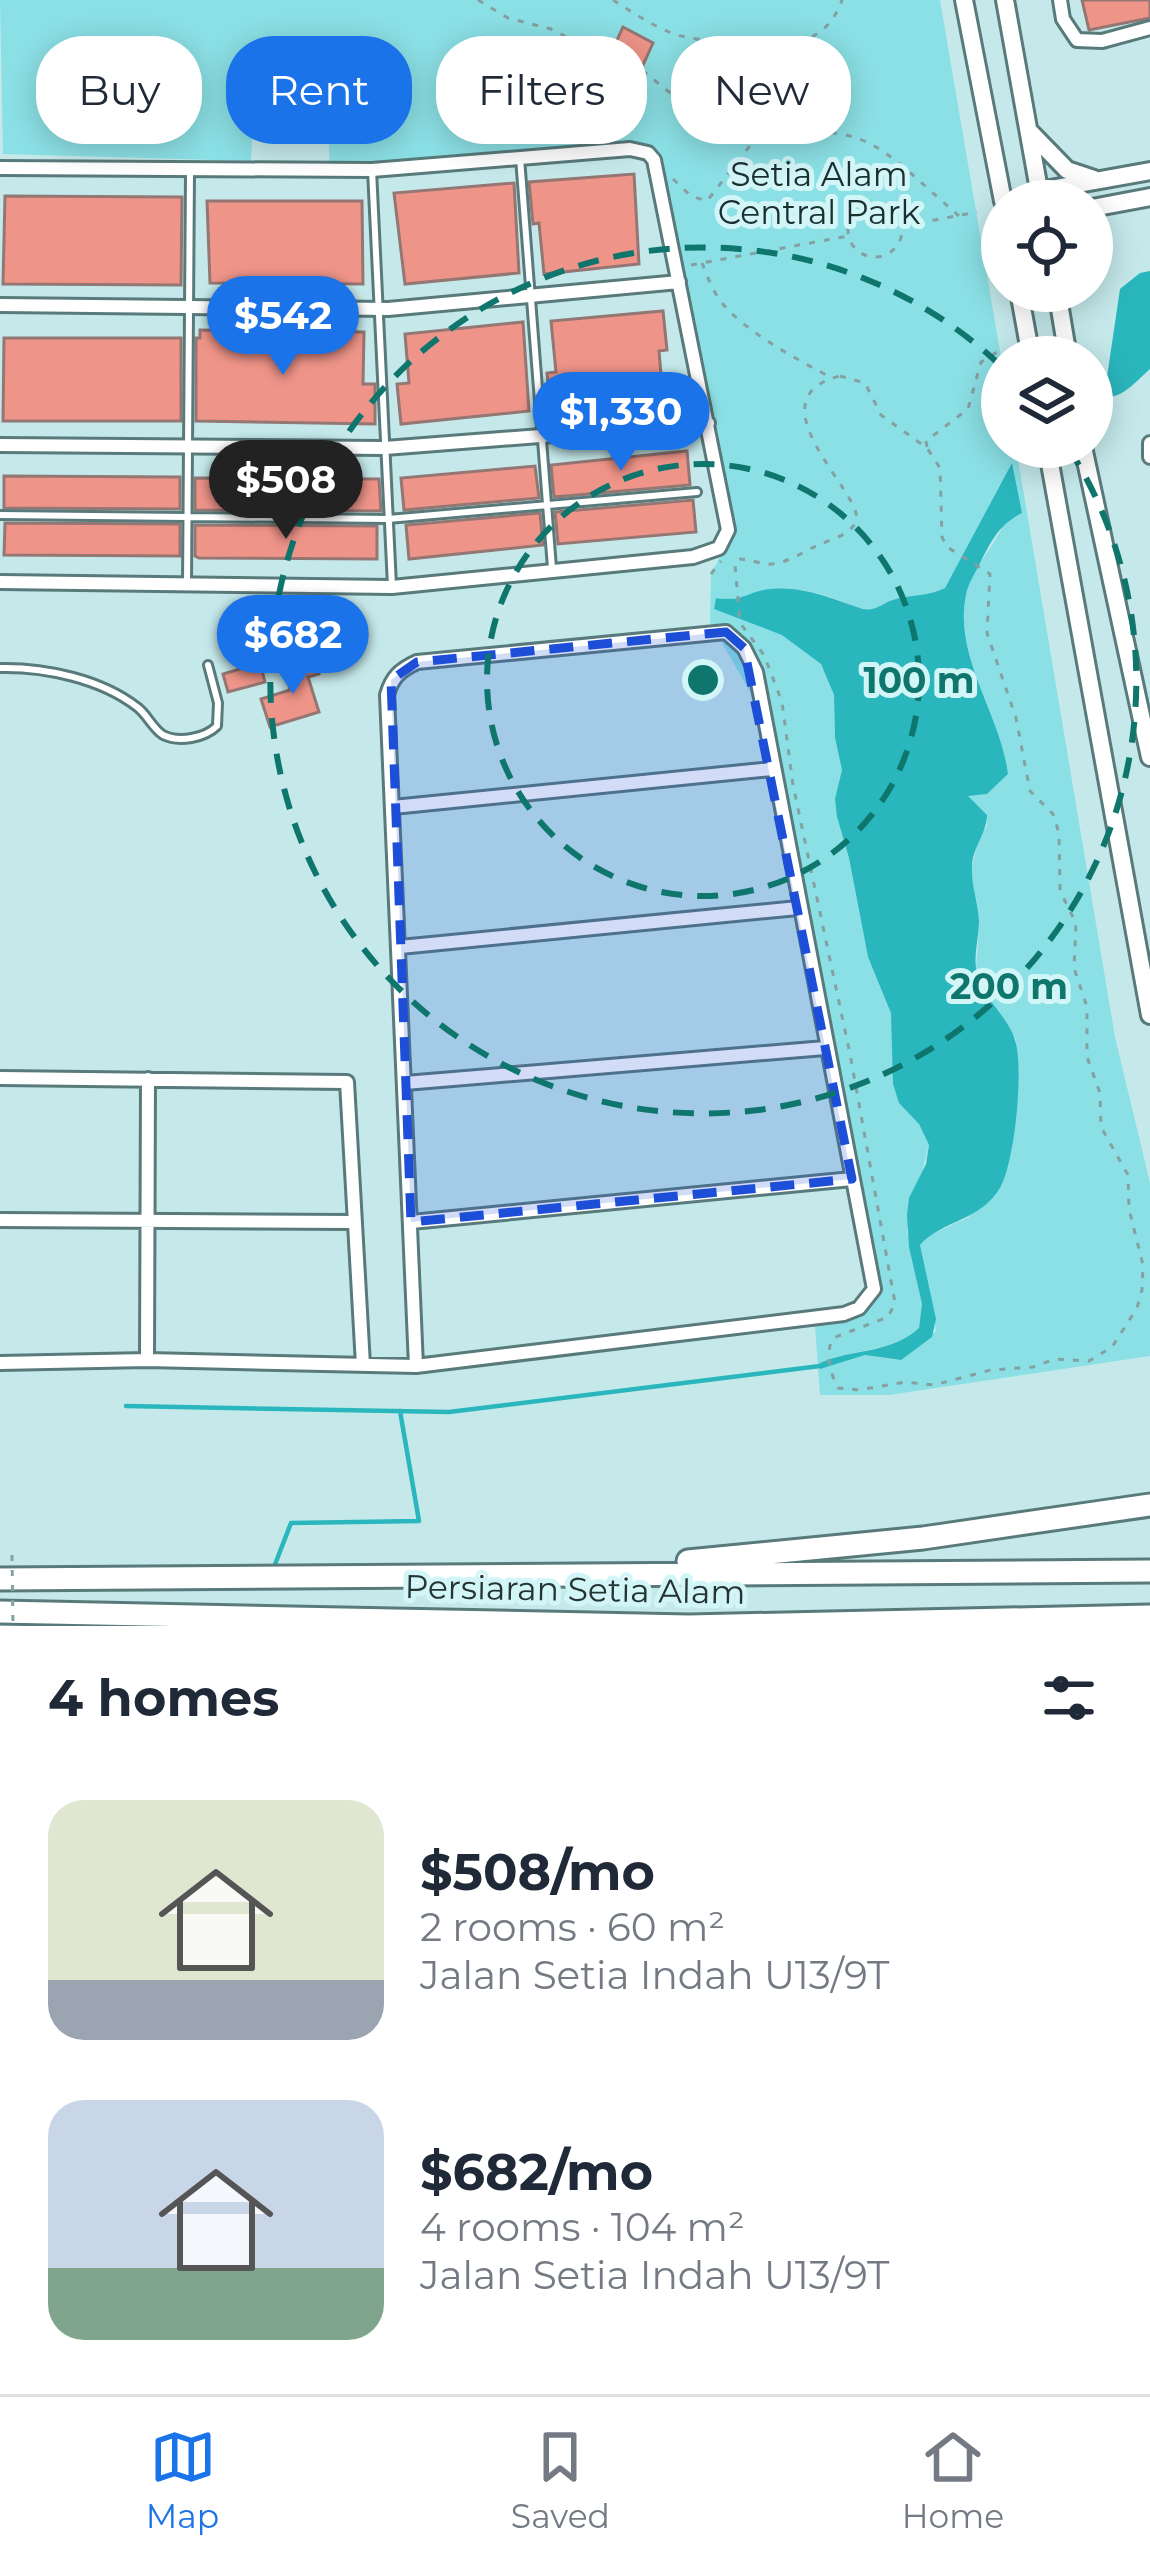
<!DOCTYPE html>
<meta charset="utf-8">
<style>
:root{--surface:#fff;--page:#f6f6f7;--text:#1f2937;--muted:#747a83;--line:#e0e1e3;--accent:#1a73e8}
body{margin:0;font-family:Montserrat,sans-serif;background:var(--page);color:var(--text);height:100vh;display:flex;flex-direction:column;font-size:45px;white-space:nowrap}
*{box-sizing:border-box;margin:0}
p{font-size:39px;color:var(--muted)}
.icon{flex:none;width:66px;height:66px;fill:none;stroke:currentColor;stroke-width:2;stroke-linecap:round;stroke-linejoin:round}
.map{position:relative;height:1626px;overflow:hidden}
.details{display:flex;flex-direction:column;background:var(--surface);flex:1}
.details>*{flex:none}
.banner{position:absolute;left:36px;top:36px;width:1080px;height:108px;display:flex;gap:24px}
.buttons{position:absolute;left:981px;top:180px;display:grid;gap:24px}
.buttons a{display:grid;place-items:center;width:132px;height:132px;border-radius:50%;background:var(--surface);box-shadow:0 6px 30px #0003;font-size:60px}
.price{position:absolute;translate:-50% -102px;padding:0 27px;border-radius:42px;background:var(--accent);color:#fff;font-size:39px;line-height:78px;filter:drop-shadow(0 3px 6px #0008)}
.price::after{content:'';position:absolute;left:50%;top:72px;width:36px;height:27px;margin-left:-18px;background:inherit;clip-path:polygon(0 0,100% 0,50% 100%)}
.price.on{background:#222;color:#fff}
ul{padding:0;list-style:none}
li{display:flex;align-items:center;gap:36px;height:300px;padding:0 48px}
li span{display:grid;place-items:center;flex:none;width:336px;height:240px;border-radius:36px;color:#555}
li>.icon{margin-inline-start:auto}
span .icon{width:144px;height:144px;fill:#fffc;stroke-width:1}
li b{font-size:51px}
h2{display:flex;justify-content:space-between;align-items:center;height:144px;padding:0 48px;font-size:51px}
.tag{padding:0 42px;border-radius:48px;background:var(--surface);box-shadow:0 6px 30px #0003;font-size:42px;line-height:108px}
.tag.on{background:var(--accent);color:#fff}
.tab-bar{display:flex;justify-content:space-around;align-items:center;height:168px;border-top:3px solid var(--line);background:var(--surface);font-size:33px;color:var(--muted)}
.tab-bar a{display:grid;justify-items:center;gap:6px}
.tab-bar .on{color:var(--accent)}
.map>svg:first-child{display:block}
</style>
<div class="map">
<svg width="1150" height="1626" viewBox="0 0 1150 1626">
<rect width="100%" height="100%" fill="#c5e9eb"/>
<path fill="#8be0e5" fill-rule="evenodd" d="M0 0H940L1002 363V447H1016L1115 1037 1150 1183V1356L889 1395H820L815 1325C845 1321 868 1320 881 1290L769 725 710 622 711 574 728 541 647 148 330 169 326 85 255 83 251 161 3 154ZM1012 465C1010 482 1011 505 1005 521 996 545 972 567 966 594 953 655 1001 715 1008 774L987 794 966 795 987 815V826L979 838 971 870 979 926 976 969 993 1007 1016 1040 1011 1155 969 1217 928 1236 920 1245 936 1331 898 1360 865 1355 821 1368V1363C855 1347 890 1354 919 1328L922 1304 907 1231 929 1145 919 1124 888 1002 868 957 849 858 837 817 842 770 835 738 834 695 821 664 782 634 714 608 716 598C743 602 763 589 791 589 818 590 839 602 864 609 870 611 926 595 938 592L945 588Z"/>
<path fill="#2ab6bd" d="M1150 271V369C1137 380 1123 399 1104 397L1120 289 1140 273Z
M1012 463 1022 513C1000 524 992 539 981 561 976 572 968 583 966 595 953 656 1001 715 1008 774L987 794 968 796 987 815C987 833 972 848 972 867 971 884 978 903 979 921 979 936 974 953 976 968 980 997 1007 1014 1015 1040 1024 1069 1015 1159 1001 1186 982 1221 942 1220 920 1245L936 1319 932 1337 901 1360 865 1355 820 1369V1363C854 1348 891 1354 919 1328L922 1304 909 1247 907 1215 909 1198 926 1164 929 1145 919 1124 899 1103 893 1084 891 1013 868 957 849 858 837 817 835 799 842 770 835 738 834 695 821 664 782 635 714 609 716 598C746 602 746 591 771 589 805 586 832 599 863 609 874 611 881 605 890 601 908 594 929 597 945 588Z"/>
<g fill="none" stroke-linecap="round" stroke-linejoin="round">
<path stroke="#2ab6bd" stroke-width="4.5" d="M126 1406 449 1412 820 1366
M274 1567 291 1523 419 1521 400 1411"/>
</g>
<path fill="#ef9489" stroke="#947672" stroke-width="3" d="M1082 0H1150V18L1089 30Z
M623 27 653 43 643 65 613 49Z
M634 174 639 264 544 274 539 223 533 224 529 182Z
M514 183 519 273 405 284 394 193Z
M5 196 182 197 181 285 3 284Z
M207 201H362L363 284 210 283Z
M663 311 667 350 659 351 663 398 551 409 547 373 556 372 551 321Z
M523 322 529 411 401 424 397 384 409 383 405 334Z
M200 330 364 332 363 384H375V424L196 421V338H200Z
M4 338H181V421H3Z
M687 451 690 485 554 497 551 465Z
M535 466 539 498 404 510 401 478Z
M4 476 180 477V509L4 508Z
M195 478 379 479 381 511 195 510Z
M693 500 696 532 558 544 555 512Z
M540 513 543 545 409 559 406 525Z
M5 523 180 524V556L4 555Z
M195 525 377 526V559L199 558 195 556Z
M316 662 319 674 308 677 319 712 270 727 261 699 290 690 285 668Z
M260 663 265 682 228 692 223 674Z"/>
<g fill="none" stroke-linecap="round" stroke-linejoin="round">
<g stroke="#597a7b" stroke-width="12">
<path id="lane" d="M520 158 552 568
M372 170 392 586
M0 515 388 519 697 492
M187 585 190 173
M0 668C45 667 101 679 137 707 147 714 152 728 163 735 179 743 205 738 217 726L218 703 208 665"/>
</g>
<g stroke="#597a7b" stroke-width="18">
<path id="street" d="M1060 0 1063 19 1077 40 1102 41 1150 28
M0 168 372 170 630 149 648 153 654 160 728 530 719 548 693 557 392 587 0 582
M0 305 388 309 679 282
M1150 443V457
M0 445 385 448 708 423
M393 807 772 769
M400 947 798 908
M0 1078 347 1082 363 1365
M405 1083 825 1048
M0 1220 354 1222
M411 1222 852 1179
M147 1360 148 1079
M0 1363 147 1360 416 1366 844 1314 859 1308 874 1289 756 672 744 648 726 632 417 662C400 670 392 677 387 695L416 1366"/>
</g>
<g stroke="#597a7b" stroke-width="22">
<path id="secondary" d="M964 0 1003 201
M1005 0 1041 201
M1030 132 1067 170 1094 179
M1025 201 1039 191 1150 171
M1092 208 1150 197
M1019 291 1031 357
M1057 291 1068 357
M1047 447 1150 1015
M1083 447 1150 757"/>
</g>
<g stroke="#597a7b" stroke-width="27">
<path id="highway" d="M688 1561 923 1538 1150 1505
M0 1579 1150 1571
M0 1612 689 1626 1150 1616"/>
</g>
<path stroke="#85a0a1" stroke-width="3" stroke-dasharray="6 9" stroke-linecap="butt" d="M478 0 508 18 551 29 611 60 642 70 674 96 750 142
M613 0C632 12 651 25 672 33 690 40 709 40 729 42 774 48 824 52 842 0
M673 179 691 196 707 201 752 143C864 113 880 148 959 216
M848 230a27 27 0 1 1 54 0a27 27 0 1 1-54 0Z
M903 226 977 212
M702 263C707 275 712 289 719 299 740 329 798 360 830 377
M691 265 848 236
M840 376 865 383 881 415 927 448 940 468 942 537 947 547 990 574 987 633 1016 718 1030 791 1053 814 1059 833 1060 891 1076 923 1074 968 1087 1007V1057L1100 1093 1101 1127 1128 1175 1129 1209 1143 1265 1142 1290 1137 1308 1112 1347 1089 1361 1055 1359 1033 1367 991 1370 934 1385 905 1382 859 1390 838 1388C830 1373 825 1353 833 1338L888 1317 895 1303 850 1054 793 785 782 702 764 655 740 623 735 565 738 559C749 559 755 562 765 564 783 566 803 552 818 545 831 539 850 536 856 521 866 496 748 399 840 376Z
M927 447 926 441 968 409 981 362 1000 350
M711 574 721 561"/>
<use href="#lane" stroke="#fff" stroke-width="6"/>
<use href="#street" stroke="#fff" stroke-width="12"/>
<use href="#secondary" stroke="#fff" stroke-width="16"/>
<use href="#highway" stroke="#fff" stroke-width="21"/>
<path stroke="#85a0a1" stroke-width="3" stroke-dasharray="6 9" stroke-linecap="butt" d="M12 1555 13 1626"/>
</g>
<path fill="#1d4ed8" fill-opacity="0.2" stroke="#1d4ed8" stroke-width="9" stroke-dasharray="24 15" stroke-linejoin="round" d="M726 632 744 648 852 1179 411 1222 391 680 417 662Z"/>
<g fill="none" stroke="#0f766e" stroke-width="6" stroke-dasharray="21 15">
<circle cx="703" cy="680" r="216"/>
<path d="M1068 447A433 433 0 1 1 1001 366"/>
</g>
<g text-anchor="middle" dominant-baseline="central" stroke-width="10" stroke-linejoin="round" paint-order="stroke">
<g font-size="33" fill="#192f30" stroke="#d2f6f8">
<text x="819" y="174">Setia Alam<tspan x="819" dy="38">Central Park</tspan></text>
</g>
<g font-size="33" fill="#253333" stroke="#d2f6f8">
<text transform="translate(575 1589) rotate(1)">Persiaran Setia Alam</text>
</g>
</g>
<circle cx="703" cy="680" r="18" fill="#0f766e" stroke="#d2f6f8" stroke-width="6"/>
<g font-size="36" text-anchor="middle" font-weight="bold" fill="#0f766e" stroke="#d2f6f8" stroke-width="10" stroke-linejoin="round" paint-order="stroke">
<text x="919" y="693">100 m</text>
<text x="1009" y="999">200 m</text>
</g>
</svg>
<div class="buttons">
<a><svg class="icon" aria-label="locate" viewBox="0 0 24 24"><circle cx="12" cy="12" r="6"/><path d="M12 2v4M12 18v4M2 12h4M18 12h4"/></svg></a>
<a><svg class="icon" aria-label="layers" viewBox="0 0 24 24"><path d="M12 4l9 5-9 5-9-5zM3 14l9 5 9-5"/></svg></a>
</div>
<b class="price" style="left:283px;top:378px">$542</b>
<b class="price" style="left:621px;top:474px">$1,330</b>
<b class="price on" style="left:286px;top:542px">$508</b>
<b class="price" style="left:293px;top:697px">$682</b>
<div class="banner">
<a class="tag">Buy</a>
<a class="tag on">Rent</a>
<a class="tag">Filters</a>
<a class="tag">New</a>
</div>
</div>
<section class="details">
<h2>4 homes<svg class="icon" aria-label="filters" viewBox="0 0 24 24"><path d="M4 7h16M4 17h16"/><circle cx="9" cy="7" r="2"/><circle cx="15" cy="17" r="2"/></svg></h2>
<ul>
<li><span style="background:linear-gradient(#dfe7d0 75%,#9aa5b1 0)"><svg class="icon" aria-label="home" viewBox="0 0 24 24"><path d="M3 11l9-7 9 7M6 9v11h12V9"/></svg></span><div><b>$508/mo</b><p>2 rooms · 60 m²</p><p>Jalan Setia Indah U13/9T</p></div></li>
<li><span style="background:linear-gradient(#c9d6e8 70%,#7fa58c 0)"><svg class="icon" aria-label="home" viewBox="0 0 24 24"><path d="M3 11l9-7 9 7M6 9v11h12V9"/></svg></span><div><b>$682/mo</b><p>4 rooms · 104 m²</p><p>Jalan Setia Indah U13/9T</p></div></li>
</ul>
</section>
<nav class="tab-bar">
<a class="on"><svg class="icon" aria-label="map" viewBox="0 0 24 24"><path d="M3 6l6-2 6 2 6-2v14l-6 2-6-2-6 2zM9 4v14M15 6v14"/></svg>Map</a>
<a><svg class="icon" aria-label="saved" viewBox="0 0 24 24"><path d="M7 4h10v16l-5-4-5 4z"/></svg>Saved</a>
<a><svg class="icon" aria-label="home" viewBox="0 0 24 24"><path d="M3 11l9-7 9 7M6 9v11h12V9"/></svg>Home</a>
</nav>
